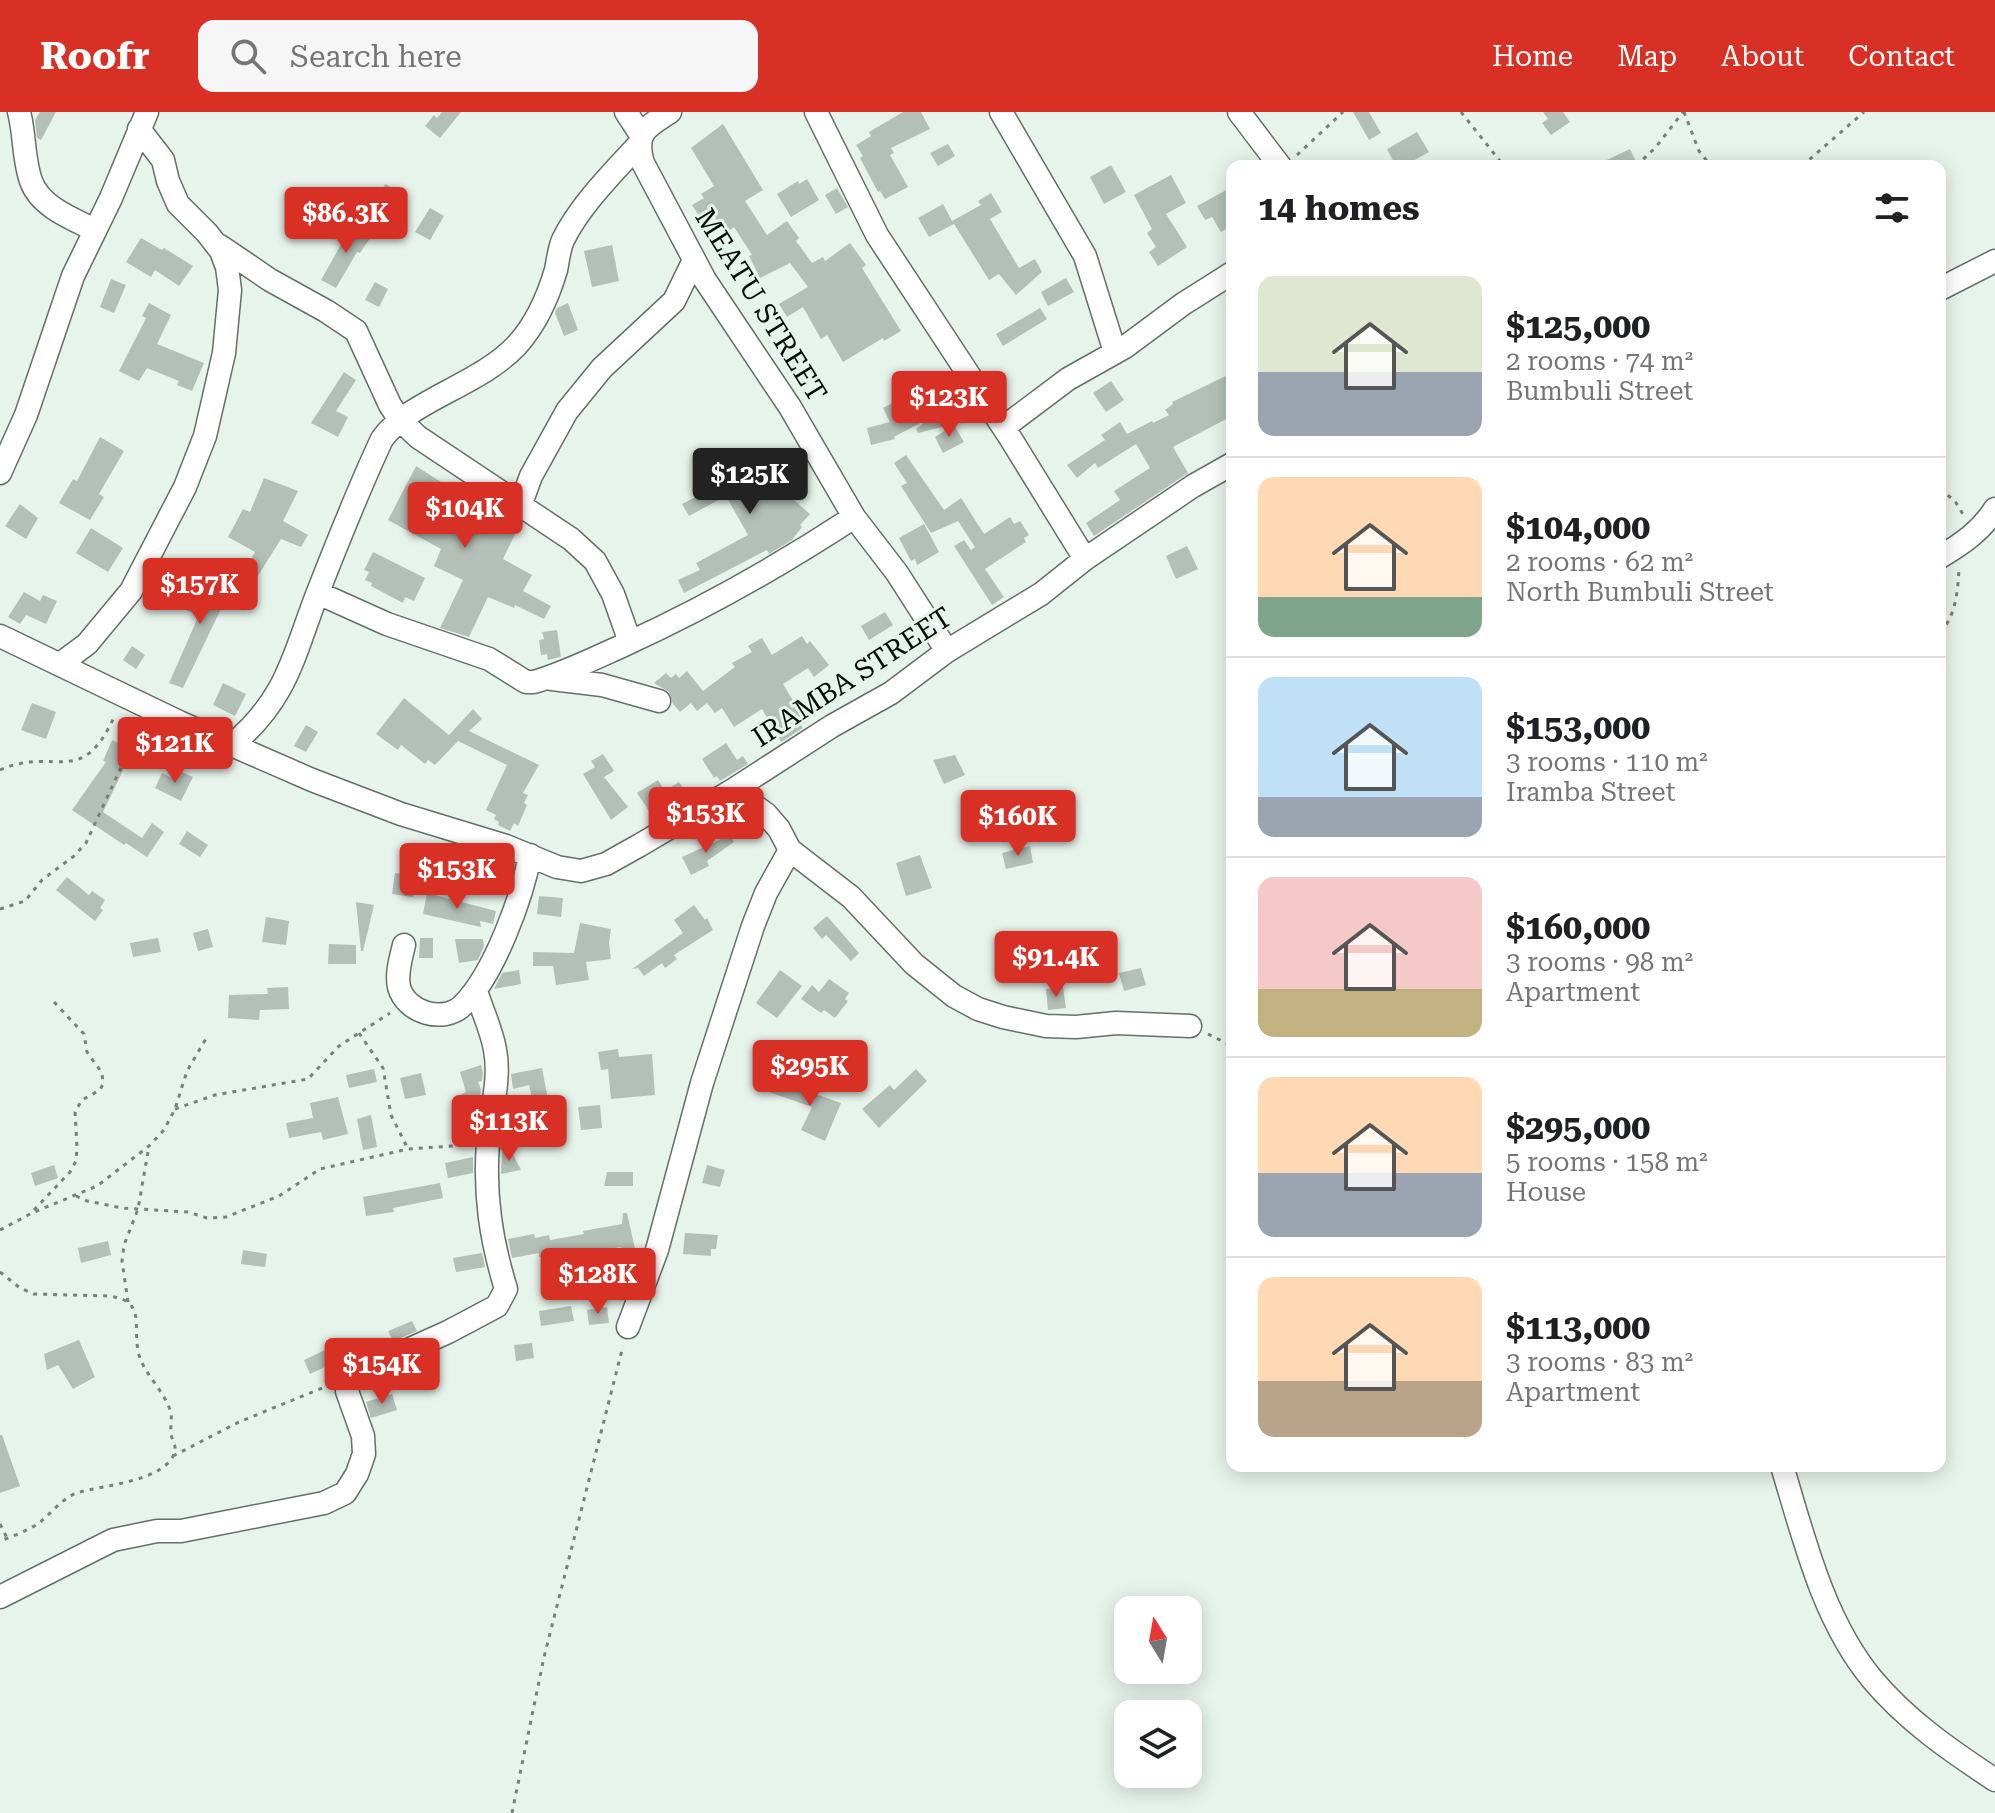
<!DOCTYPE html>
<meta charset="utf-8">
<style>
:root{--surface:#fff;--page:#f6f6f6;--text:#202124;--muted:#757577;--line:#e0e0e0;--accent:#d93025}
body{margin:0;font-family:"Roboto Serif",serif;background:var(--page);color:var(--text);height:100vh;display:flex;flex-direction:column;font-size:30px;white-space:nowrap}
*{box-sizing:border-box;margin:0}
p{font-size:26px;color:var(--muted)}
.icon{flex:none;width:44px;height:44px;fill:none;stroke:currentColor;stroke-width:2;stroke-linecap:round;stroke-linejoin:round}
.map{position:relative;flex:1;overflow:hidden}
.panel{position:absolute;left:1226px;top:48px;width:720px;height:1312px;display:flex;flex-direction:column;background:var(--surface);border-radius:16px;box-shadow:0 4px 20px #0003}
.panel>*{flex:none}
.needle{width:52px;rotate:349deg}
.controls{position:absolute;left:1114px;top:1484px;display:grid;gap:16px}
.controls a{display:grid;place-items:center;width:88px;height:88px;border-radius:16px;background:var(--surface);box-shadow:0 4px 20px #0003;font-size:40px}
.price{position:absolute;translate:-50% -68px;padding:0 18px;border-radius:8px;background:var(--accent);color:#fff;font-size:26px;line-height:52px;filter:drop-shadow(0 2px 4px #0008)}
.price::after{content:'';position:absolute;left:50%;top:48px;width:24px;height:18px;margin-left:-12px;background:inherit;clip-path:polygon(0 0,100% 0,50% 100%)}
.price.active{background:#222;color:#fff}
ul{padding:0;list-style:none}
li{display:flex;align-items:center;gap:24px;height:200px;padding:0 32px}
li+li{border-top:2px solid var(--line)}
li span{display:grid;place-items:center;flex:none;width:224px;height:160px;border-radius:16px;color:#555}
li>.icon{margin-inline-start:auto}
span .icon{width:96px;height:96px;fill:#fffc;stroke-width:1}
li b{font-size:34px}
h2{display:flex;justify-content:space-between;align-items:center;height:96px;padding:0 32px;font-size:34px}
header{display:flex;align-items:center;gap:48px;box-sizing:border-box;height:112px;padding:0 40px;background:var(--accent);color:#fff}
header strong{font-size:38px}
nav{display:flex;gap:44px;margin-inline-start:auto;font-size:28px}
.search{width:560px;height:72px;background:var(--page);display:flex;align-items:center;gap:20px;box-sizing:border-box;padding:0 28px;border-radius:16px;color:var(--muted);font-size:30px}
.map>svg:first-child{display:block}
</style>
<header>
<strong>Roofr</strong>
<div class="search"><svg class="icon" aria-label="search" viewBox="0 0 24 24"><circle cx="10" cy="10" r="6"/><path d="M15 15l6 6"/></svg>Search here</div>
<nav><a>Home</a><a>Map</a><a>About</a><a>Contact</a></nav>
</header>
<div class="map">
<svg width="1995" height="1701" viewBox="0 0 1995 1701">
<rect width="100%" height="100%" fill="#e7f4eb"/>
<path fill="#b4c0b7" d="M40 0H56L41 28 37 26 35 8Z
M442 0H461L440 26 425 14 434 3 437 6Z
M903 0H921L930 17 891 36 894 41 890 43 908 75 885 87 880 79 878 80 860 46 863 44 856 33 871 24 869 20Z
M1353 0H1369L1381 21 1369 28Z
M1543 0H1563L1570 10 1551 23 1542 11 1548 7Z
M723 12 763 78 745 89 767 123 787 109 799 126 796 129 812 151 823 145 825 149 850 131 866 153 862 156 901 219 884 229 883 226 843 250 827 223 821 227 803 195 787 205 779 192 808 175 790 151 760 166 749 144 752 143 734 115 726 121 712 101 702 108 692 93 704 86 701 82 714 74 691 36Z
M1417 20 1429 40 1404 54H1396L1387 37Z
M948 32 955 44 938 54 930 41Z
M1630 37 1638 54H1594Z
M1111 53 1126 80 1104 92 1090 65Z
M1171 63 1186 91 1166 102 1187 135 1158 154 1149 140 1156 135 1147 121 1152 117 1134 83Z
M807 67 819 88 791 105 777 82 798 69 799 72Z
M385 72 399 79 388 98 375 91Z
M1232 75V114L1221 120 1212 105 1205 108 1197 94Z
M340 76 363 92 346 116 323 100Z
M837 76 848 95 836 102 825 83Z
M991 81 1002 100 990 107 1019 156 1035 147 1042 160 1016 183 999 162 989 168 954 112 929 125 918 106 943 92 952 109 981 93 978 89Z
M430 96 444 104 430 128 415 120Z
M353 111 372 123 360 141 357 140 336 176 321 168Z
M141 126 162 138 164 136 193 154 179 174 155 158 151 165 126 150Z
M612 133 619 169 592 175 584 139Z
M1066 166 1074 180 1048 194 1041 180Z
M111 167 126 173 114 201 100 195Z
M375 170 388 177 379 195 365 188Z
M149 191 171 203 157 232 204 251 192 279 177 273 179 269 147 256 139 269 119 259 146 206 142 204Z
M568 191 578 218 564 224 555 201 557 196Z
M1040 196 1047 207 1003 234 996 222Z
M344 260 356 268 336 299 348 305 338 325 311 311Z
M1232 261V304L1173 335 1188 361 1094 424 1086 411 1120 388 1114 379 1150 356 1136 332 1098 356 1095 351 1077 366 1067 353 1105 328 1101 323 1120 310 1127 322 1152 309 1153 311 1169 303 1165 298 1173 292 1172 290Z
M1111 269 1124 288 1106 300 1093 281Z
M925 273 941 303 951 298 958 311 918 321 916 317 923 312 922 310 894 325 895 327 871 333 867 316 890 310 883 296Z
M954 313 964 330 943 341 935 325Z
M100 325 124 339 99 382 104 385 90 408 59 391 73 367 77 369Z
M771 337 789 371 781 377 810 402 800 413 802 415 792 428 769 442 767 438 684 481 678 468 700 458 696 451 748 423 726 384 689 404 682 392 722 371 721 368 731 363 729 359Z
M906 343 944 398 961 386 984 422 1010 405 1014 412 1020 409 1029 423 1024 426 1026 430 985 457 1004 485 992 493 954 434 964 428 971 438 975 435 958 409 931 421 901 374 907 371 894 351Z
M416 354 463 384 462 387 518 416 503 447 532 463 523 479 551 494 544 507 515 493 514 496 488 485 469 525 440 516 463 468 434 454 441 437 388 408Z
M264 366 298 379 283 409 308 423 301 435 281 427 254 470 242 464 255 440 228 425 243 397 250 400Z
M20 392 38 406 26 427 5 414Z
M924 412 939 440 917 453 915 447 911 449 899 426Z
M91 416 123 436 108 460 76 441Z
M1187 434 1198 457 1176 467 1166 444Z
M373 440 425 466 414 489 405 485 403 491 371 474 372 471 365 468 369 460 364 458Z
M200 465 230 478 183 576 169 571 199 503 186 498Z
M24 480 40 489 43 483 57 489 46 512 26 503 20 512 8 505Z
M885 500 893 513 869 528 861 514Z
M557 518 561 545 548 548 547 542 541 543 539 528 544 527 542 520Z
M802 524 807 532 810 529 829 553 814 565 808 556 783 572 806 610 801 613 803 616 781 630 762 597 734 615 722 596 715 601 707 591 697 599 691 591 680 600 673 592 669 580 654 571 666 561 671 566 676 562 679 566 687 559 703 579 735 555 732 551 752 540 748 534 762 526 772 543Z
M132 534 145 543 136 557 123 548Z
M223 571 246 582 235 604 213 593Z
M404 586 449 623 473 597 482 607 469 619 539 653 523 681 528 683 524 691 527 693 518 714 514 711 510 719 498 713 499 710 494 707 496 703 486 698 507 653 458 629 435 653 428 648 425 652 401 633 398 638 376 622Z
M32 591 56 600 46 627 21 618Z
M306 613 318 620 306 640 294 634Z
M112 628 133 638 103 700 142 726 152 711 164 720 147 745 126 731 124 733 72 698 106 650 103 649Z
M726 631 737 648 743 644 748 652 720 669 717 664 714 666 702 647Z
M603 642 614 659 604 665 628 695 611 708 583 662 595 655 591 649Z
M955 643 965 663 944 672 933 648Z
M180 659 193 665 181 689 155 676 162 661 176 668Z
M658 668 665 679 679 670 691 687 655 708 637 681Z
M187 719 208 733 200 745 179 732Z
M730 723 734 730 707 749 709 754 691 763 682 745Z
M1030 734 1033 751 1006 757 1002 741Z
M920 743 932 776 906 784 896 751Z
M395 761 416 764 413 785 392 782Z
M67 765 89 783 92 779 105 788 100 796 103 798 95 809 56 778Z
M427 781 496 799 493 812 480 809 481 815 423 802Z
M539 784 563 786 561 805 537 802Z
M356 790 374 793 363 839H361Z
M694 793 705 808 707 806 713 818 674 843 677 847 665 856 662 851 644 864 638 856 632 857 683 821 674 808Z
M827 804 859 841 851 849 826 823 822 827 813 816Z
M266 805 289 809 286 833 262 830Z
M580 811 611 817 609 831 611 847 586 850 589 868 556 873 553 854H533V840L574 841Z
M208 817 213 835 198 839 193 821Z
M158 826 161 840 133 845 130 831Z
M420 826H433V846H419Z
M455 827H483L484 834 478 848 459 851Z
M329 832 356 833V852H328Z
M1109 843 1112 856 1089 863 1085 850Z
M1141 856 1146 873 1124 879 1119 861Z
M519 858 521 872 494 877 502 861Z
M780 858 802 874 777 906 756 891Z
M829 867 849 881 845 887 848 889 835 906 824 898 821 901 801 887 812 873 819 880Z
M288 875 289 897 260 898 259 908 228 906 229 883 268 882 267 876Z
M1063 875 1066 896 1048 898 1046 877Z
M618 937 619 945 652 942 655 983 611 987 608 957 601 958 598 940Z
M481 953 483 961 482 969 478 970 481 977 479 996 467 1001 459 984 466 980 460 960Z
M542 956 549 992 534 995 529 973 513 977 511 962Z
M374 957 377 970 349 976 346 963Z
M916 957 927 969 879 1016 862 997 890 973 894 978Z
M421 961 426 983 405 987 400 966Z
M774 967 841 991 825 1029 801 1018 812 995 769 980Z
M338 985 348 1022 323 1028 321 1020 289 1026 286 1011 313 1006 310 991Z
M600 993 602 1016 581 1018 578 995Z
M371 1003 377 1035 363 1038 357 1007Z
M511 1038 521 1058 501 1062 502 1040Z
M473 1045V1061L448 1066 445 1051Z
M54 1053 58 1066 35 1074 31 1061Z
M707 1053 725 1058 720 1075 702 1071Z
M607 1060H633V1074H604Z
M440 1071 443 1086 393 1096 394 1100 366 1104 363 1085Z
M623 1101H627L638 1150 632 1166 619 1165 621 1135 587 1141 586 1136 539 1145V1141L512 1146 508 1127 534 1122 535 1126 549 1123 550 1128 584 1122 583 1119 622 1112Z
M685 1121 718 1123 716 1137H711V1144L683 1142Z
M108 1129 111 1143 81 1151 78 1136Z
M243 1138 267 1142 265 1155 241 1152Z
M482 1141 485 1155 456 1160 453 1146Z
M571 1194 574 1209 541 1214 539 1199Z
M607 1195 609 1211 589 1213 587 1198Z
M412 1209 417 1219 393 1229 388 1219Z
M79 1228 95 1265 73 1277 58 1253 47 1258 44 1242Z
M346 1228 353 1242 310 1262 304 1248Z
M532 1231 534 1246 516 1249 514 1233Z
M421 1247 429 1264 406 1274 399 1259Z
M392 1282 397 1298 371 1306 366 1290Z
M0 1323H2L20 1374 0 1381Z"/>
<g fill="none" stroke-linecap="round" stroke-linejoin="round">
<g stroke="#646f67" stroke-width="25">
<path id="minor" d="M19 0C25 22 23 47 31 69 40 95 73 107 95 118
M626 0 641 23
M670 0C647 15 634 20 643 51L705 168 790 295 854 405 897 461 947 539
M816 0 877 123 1011 327 1085 447
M1001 0 1085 144 1115 240
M1239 0 1280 54
M220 134 270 168 326 199 356 219 390 293 400 308 418 325 571 427 595 449 613 482 630 530
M1940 177 1995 149
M1004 315 1068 267 1125 235 1183 192 1232 161
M0 361 26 303 73 164 111 86 147 0
M520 394 531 364 567 299 602 256 674 189 694 148
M1940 445C1962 432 1981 419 1995 397
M318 481 387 512 489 547 526 570H534C565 561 595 546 624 533 705 496 781 453 854 405
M0 524 179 610 312 668 401 702 506 734 557 755 581 759 606 752 640 733 733 678 832 614 891 581 947 539 1041 482 1085 447 1193 374 1232 352
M60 552 87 532 131 479 185 375 205 324 224 241 230 178 227 155 221 139 207 121 178 92 168 69 163 48 139 17
M552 567 602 573 659 589
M232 633C288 586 293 544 318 480 338 429 359 376 382 327 410 288 480 273 517 233 536 212 548 185 556 158 558 148 559 137 563 128 580 93 613 61 639 32
M733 678 766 702 779 717 790 738 851 785 914 852 954 884 978 897 1003 905 1046 914 1076 915 1116 911 1190 914
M404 833C401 846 396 861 399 875 406 901 444 912 463 893 494 862 522 786 530 743
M628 1215 657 1138 702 971 753 814 766 781 790 738
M1782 1354C1804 1426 1823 1508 1872 1567 1906 1608 1951 1639 1995 1668
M0 1485 113 1428 157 1419H181L324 1391 345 1381 357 1362 364 1342 363 1324 347 1279 350 1269 359 1260 448 1220 497 1194 506 1177C491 1128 484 1083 488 1031 490 1001 501 968 495 938 492 919 482 898 476 879"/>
</g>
<path stroke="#78807a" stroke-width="3" stroke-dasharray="4 6" stroke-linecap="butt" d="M1461 0 1504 54
M1684 0 1699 39 1711 54
M1297 43 1343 0
M1636 54 1656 35 1683 0
M1802 54 1864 0
M1940 377 1955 389 1964 404
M1940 520C1956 505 1958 477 1959 456
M0 658C56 633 81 679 115 603
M0 797 25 789 42 768 74 744 86 731 123 651 138 612
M359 921 383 956 391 1003 408 1037
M1208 922 1232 934
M175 997 215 983 308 967 339 934 390 901
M76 1084 87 1089 122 1096 188 1100 207 1106 226 1105 279 1084 320 1057 408 1037 468 1033
M34 1098 70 1060 76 1049 77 1035 75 1000 82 988 100 978 103 972 102 961 87 940 84 922 54 890
M0 1118 32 1101 97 1074 149 1034 164 1018 175 997 187 959 207 925
M0 1160 20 1176 34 1182 108 1184C146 1188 133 1212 138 1239 142 1260 163 1277 170 1298 173 1306 170 1314 171 1322 172 1328 176 1333 175 1339 167 1370 101 1373 77 1381 62 1386 52 1401 39 1411 27 1419 13 1424 0 1429
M128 1190 122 1149 124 1133 138 1097 149 1034
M173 1344 239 1310 327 1274
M0 1412 7 1426
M512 1701 544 1545 623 1234"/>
<use href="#minor" stroke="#fff" stroke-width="22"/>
</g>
<g text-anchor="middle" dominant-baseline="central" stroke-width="6" stroke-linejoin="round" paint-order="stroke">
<g font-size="28" fill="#080c09" stroke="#e7f4eb">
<text transform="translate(761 193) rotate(58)">MEATU STREET</text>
<text transform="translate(852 565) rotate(-33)">IRAMBA STREET</text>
</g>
</g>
</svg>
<div class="controls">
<a><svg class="needle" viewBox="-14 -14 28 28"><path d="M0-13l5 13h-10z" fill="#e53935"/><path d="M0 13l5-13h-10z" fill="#757577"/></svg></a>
<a><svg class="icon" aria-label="layers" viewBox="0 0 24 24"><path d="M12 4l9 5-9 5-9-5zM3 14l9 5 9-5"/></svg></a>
</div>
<b class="price" style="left:346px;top:143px">$86.3K</b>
<b class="price" style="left:949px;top:327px">$123K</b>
<b class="price active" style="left:750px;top:404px">$125K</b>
<b class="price" style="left:465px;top:438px">$104K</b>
<b class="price" style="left:200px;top:514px">$157K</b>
<b class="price" style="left:175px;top:673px">$121K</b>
<b class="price" style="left:706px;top:743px">$153K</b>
<b class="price" style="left:1018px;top:746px">$160K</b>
<b class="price" style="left:457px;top:799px">$153K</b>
<b class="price" style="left:1056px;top:887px">$91.4K</b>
<b class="price" style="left:810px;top:996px">$295K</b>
<b class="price" style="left:509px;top:1051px">$113K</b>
<b class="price" style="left:598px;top:1204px">$128K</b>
<b class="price" style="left:382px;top:1294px">$154K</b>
<section class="panel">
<h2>14 homes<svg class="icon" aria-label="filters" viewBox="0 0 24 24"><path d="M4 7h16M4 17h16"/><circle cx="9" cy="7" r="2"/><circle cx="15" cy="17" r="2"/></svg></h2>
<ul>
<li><span style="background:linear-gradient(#dfe7d0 60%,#9aa5b1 0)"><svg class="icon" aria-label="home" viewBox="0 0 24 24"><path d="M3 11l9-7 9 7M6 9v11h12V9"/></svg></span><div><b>$125,000</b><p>2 rooms · 74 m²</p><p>Bumbuli Street</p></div></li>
<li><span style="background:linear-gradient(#ffd9b3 75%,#7fa58c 0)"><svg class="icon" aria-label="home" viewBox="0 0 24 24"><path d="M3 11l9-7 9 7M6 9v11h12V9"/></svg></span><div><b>$104,000</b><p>2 rooms · 62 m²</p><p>North Bumbuli Street</p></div></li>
<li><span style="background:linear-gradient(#bfe0f5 75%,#9aa5b1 0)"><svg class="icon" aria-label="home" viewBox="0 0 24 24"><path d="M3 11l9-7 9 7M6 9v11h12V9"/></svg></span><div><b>$153,000</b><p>3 rooms · 110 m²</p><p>Iramba Street</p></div></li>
<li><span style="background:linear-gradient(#f6c9c9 70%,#c2b280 0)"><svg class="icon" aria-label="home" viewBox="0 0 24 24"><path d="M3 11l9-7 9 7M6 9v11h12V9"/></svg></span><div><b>$160,000</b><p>3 rooms · 98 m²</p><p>Apartment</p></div></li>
<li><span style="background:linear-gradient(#ffd9b3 60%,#9aa5b1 0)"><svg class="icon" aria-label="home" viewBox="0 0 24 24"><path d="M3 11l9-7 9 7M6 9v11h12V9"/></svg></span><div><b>$295,000</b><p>5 rooms · 158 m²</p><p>House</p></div></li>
<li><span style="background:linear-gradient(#ffd9b3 65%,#b9a48a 0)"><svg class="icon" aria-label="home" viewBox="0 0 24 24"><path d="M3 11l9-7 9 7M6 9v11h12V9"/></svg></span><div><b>$113,000</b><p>3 rooms · 83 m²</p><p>Apartment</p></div></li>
</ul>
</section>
</div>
